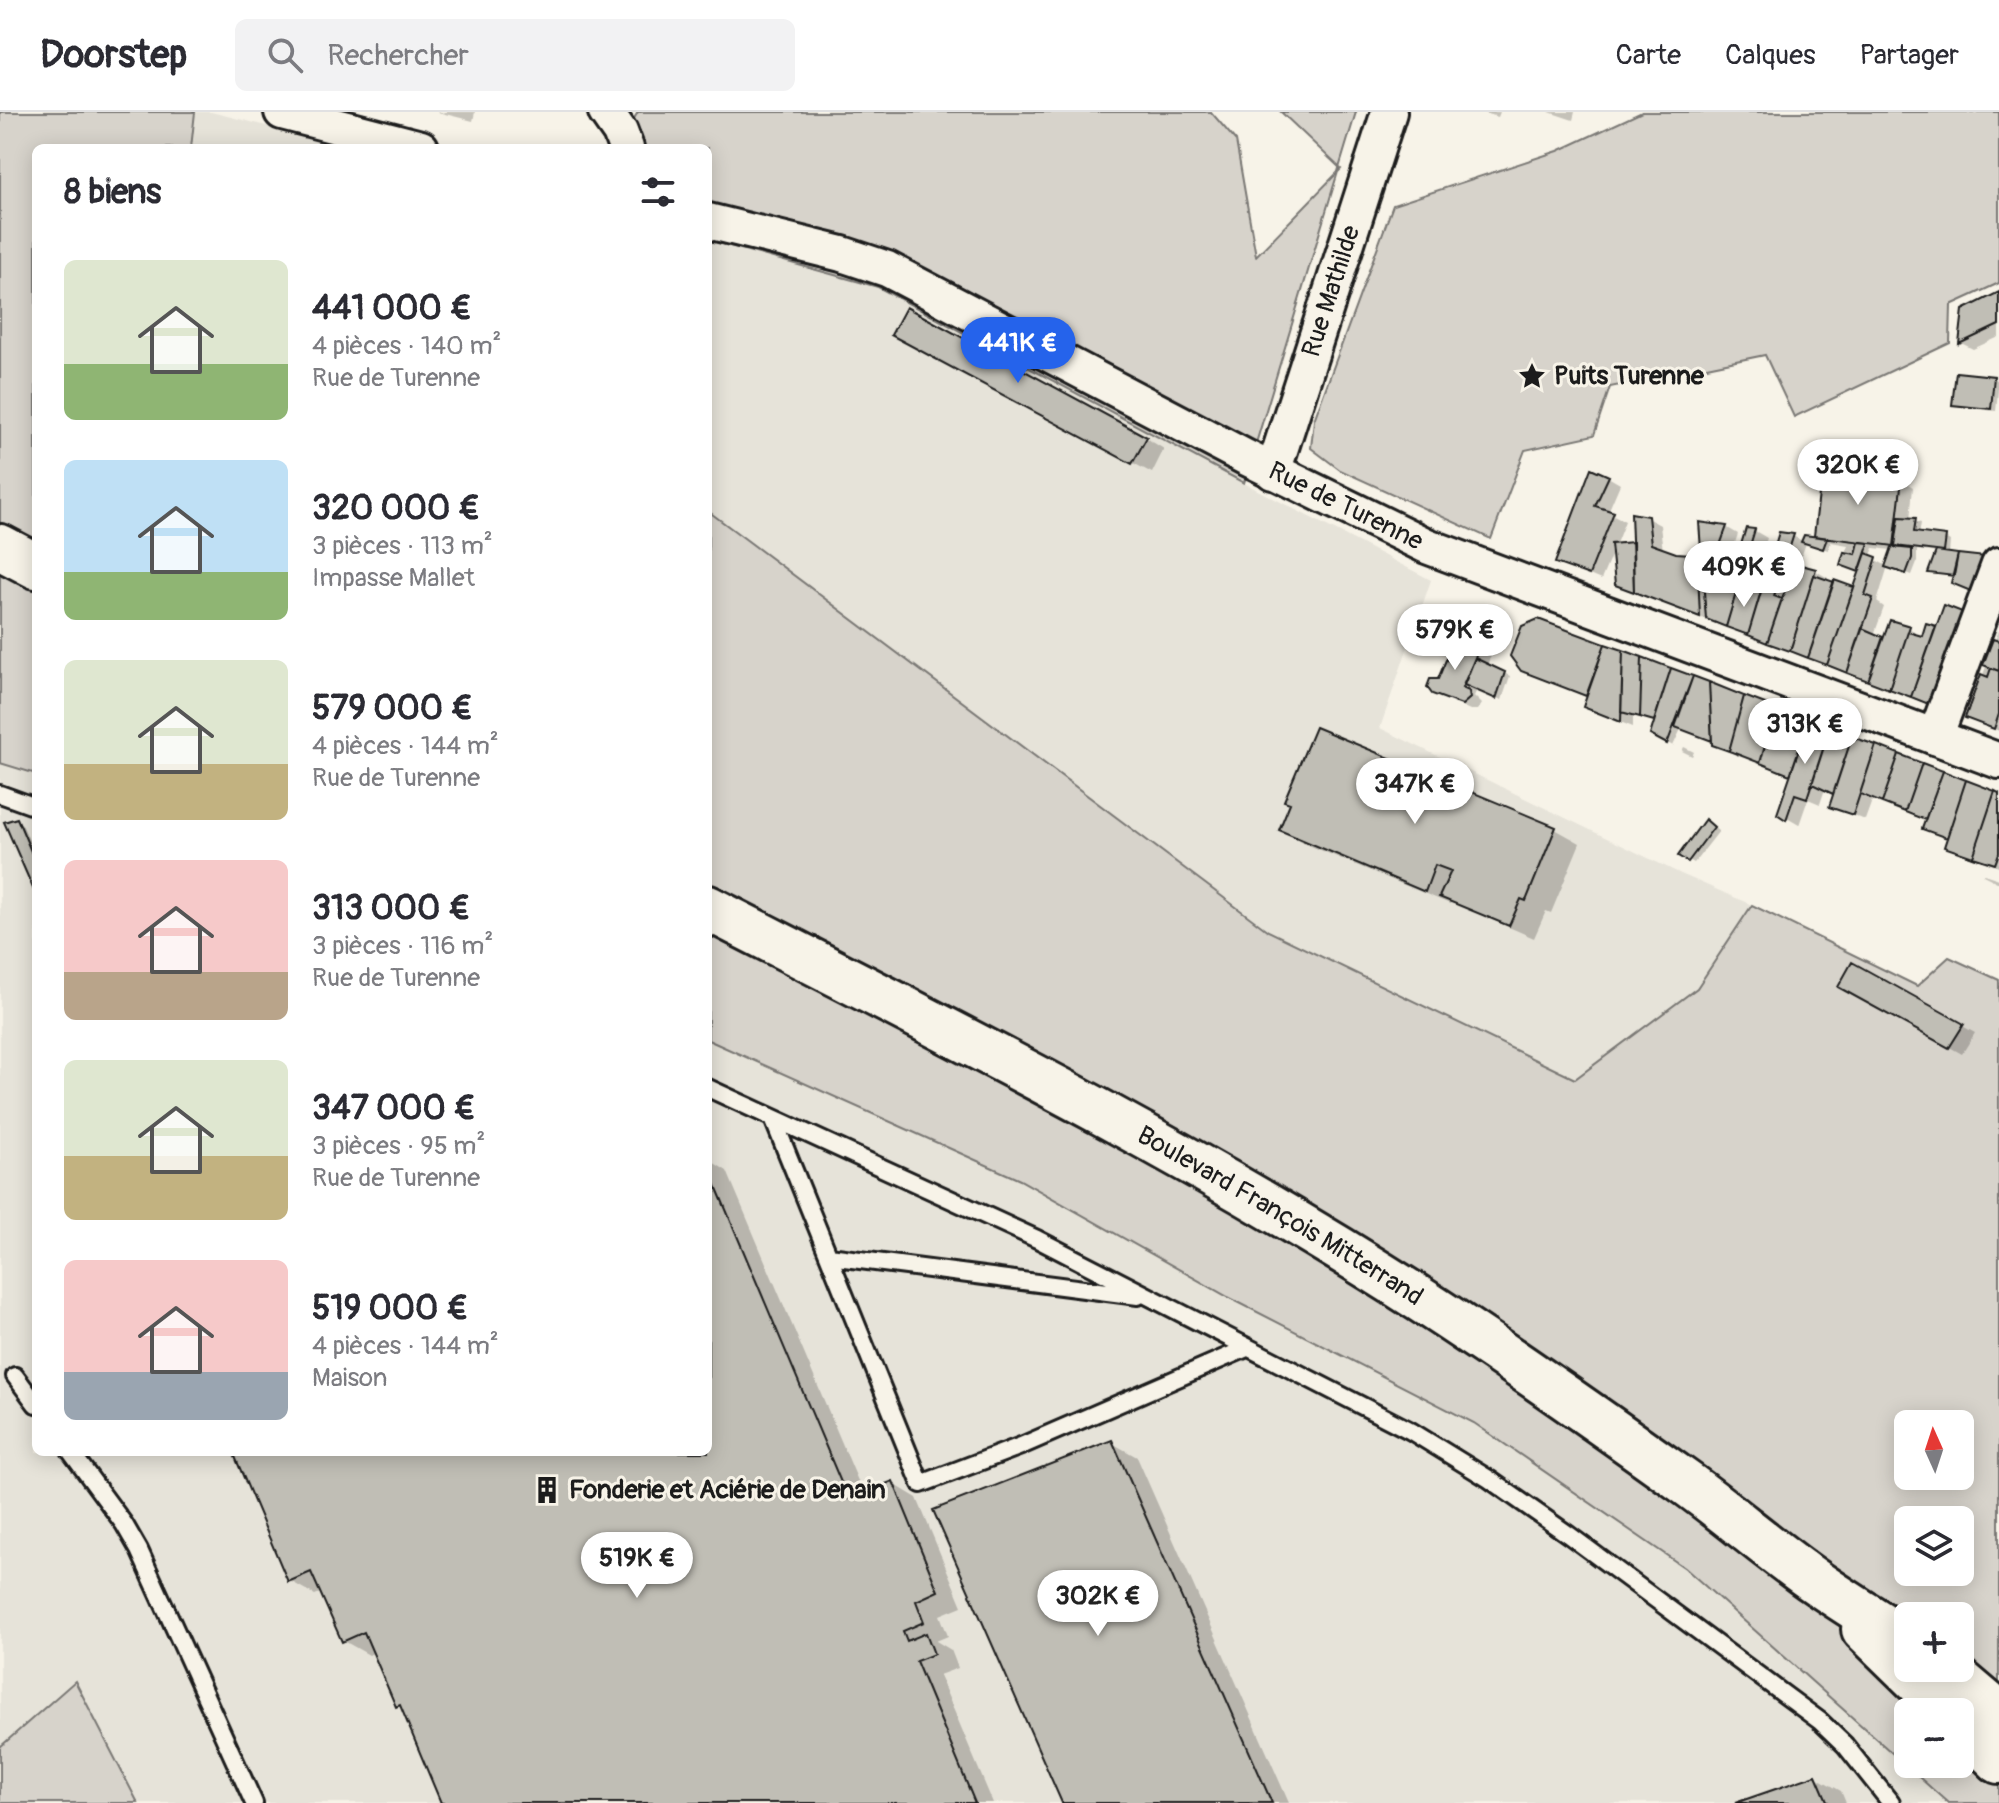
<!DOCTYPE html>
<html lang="fr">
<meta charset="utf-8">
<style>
:root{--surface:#fff;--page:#f2f2f3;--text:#2b2b33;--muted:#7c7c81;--line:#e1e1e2;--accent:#2563eb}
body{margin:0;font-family:Pangolin,sans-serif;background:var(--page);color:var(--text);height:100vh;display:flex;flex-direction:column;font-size:30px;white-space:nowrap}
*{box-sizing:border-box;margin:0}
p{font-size:26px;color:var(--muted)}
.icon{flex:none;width:44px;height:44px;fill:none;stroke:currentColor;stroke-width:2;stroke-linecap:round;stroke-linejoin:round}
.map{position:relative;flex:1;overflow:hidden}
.drawer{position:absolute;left:32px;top:32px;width:680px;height:1312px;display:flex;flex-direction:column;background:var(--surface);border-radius:12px;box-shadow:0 4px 20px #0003}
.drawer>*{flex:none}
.needle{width:52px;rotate:357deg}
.tools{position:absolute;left:1894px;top:1298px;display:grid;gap:16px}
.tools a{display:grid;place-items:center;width:80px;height:80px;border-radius:12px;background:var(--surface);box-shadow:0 4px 20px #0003;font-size:40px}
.price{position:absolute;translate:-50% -68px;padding:0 18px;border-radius:28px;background:#fff;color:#222;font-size:26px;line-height:52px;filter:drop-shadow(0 2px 4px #0008)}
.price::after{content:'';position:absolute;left:50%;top:48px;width:24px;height:18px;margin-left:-12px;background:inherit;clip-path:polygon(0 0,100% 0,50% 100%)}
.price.active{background:var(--accent);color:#fff}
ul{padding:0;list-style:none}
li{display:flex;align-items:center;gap:24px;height:200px;padding:0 32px}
li span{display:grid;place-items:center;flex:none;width:224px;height:160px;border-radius:12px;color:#555}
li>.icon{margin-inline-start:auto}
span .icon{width:96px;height:96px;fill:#fffc;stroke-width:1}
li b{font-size:34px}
h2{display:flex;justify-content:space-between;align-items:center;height:96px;padding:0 32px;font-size:34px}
header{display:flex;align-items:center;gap:48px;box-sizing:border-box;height:112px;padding:0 40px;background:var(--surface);border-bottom:2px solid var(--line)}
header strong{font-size:38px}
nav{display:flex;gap:44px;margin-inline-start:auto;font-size:28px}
.search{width:560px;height:72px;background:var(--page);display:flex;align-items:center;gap:20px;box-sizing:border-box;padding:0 28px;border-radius:12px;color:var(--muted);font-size:30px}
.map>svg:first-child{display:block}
</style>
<header>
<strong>Doorstep</strong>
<div class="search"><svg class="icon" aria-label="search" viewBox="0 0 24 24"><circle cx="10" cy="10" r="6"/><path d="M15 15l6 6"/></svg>Rechercher</div>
<nav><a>Carte</a><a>Calques</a><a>Partager</a></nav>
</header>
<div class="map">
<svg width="1999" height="1691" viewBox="0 0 1999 1691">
<rect width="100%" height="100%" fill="#f7f3e8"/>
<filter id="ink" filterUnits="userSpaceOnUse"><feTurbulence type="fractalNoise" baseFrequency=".0125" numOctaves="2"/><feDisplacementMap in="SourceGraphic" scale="16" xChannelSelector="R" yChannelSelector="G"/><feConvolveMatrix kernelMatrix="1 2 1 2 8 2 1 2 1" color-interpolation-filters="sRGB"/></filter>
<g filter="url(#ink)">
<path fill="#e6e3d9" d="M195 0H211L354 36H191Z
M708 128 878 175 1244 371 1431 468 1380 616 1681 762 1752 793 1697 876 1575 967 1268 819 708 399Z
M0 651 36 662V1340H708V928L1020 1068 1228 1185 1474 1311 1685 1456 1948 1691H0Z"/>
<path fill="#d7d3cb" stroke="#7a7874" stroke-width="2" fill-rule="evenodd" d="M0 0H195L191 36H36V662L0 651Z
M638 0H1211L1236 29 1256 144 1341 57 1281 0H1356L1244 371 878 175 708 128V36H616Z
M1642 0H1999V171L1951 193 1950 231 1794 305 1765 243 1610 275 1594 323 1525 338 1491 427 1340 358 1311 336 1314 308 1393 93 1558 39Z
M708 399 1268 819 1575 967 1697 876 1752 793 1917 874 1949 845 1999 868V1691H1948L1685 1456 1474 1311 1228 1185 1020 1068 708 928ZM1908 1312H1960V1364H1908ZM1908 1408H1960V1460H1908ZM1908 1504H1960V1556H1908ZM1908 1600H1960V1652H1908Z
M75 1569 138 1691H0V1635Z"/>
<path fill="#0003" fill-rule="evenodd" d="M437 0H475L473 9Z
M1481 0H1500L1498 5Z
M1549 0H1575L1573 8Z
M1999 182V225L1973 237 1961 231Z
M912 233 1146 326 1164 337 1152 361Z
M1994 266 1999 269 1996 299 1960 295 1955 292Z
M1608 365 1620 372 1608 400 1625 409 1615 434 1635 432 1647 406 1660 413 1663 439 1691 444 1704 452 1726 415 1738 422 1730 446 1738 448 1747 418 1755 419 1767 426 1751 478 1762 483 1781 422 1793 424 1804 430 1825 428 1816 423 1901 368 1913 375 1910 408 1921 411 1919 423 1945 426 1950 429 1949 443 1955 465 1931 460 1938 441 1917 438V450L1912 463 1888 454 1877 490 1884 495 1874 523 1885 527 1909 516 1914 519 1913 523 1923 527 1927 514 1937 517 1943 598 1649 486 1642 482 1614 437 1601 468 1558 450ZM1831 430 1848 433 1842 452 1861 460 1855 478 1826 470 1828 466 1816 459 1798 454 1806 431 1828 438ZM1874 436 1892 438 1887 454 1870 445Z
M1538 510 1999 682V755L1959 741 1946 734 1949 726 1928 708 1873 686 1865 708 1831 694 1836 681 1825 677 1820 692 1808 687 1799 713 1780 702 1792 664 1726 639 1714 629 1681 617 1673 634 1652 622 1656 610 1633 604V615L1597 601 1585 594 1588 586 1522 558Z
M1999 518V619L1968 605Z
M1479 536 1491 543 1487 553 1510 564 1502 588 1477 578 1474 584 1482 592 1478 598H1470L1433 581 1439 569Z
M1316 618 1555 717 1580 731 1551 801 1546 799 1534 826 1451 790 1450 792 1306 732 1281 718Z
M1684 635 1694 640 1692 644 1682 639Z
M16 709 22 712 36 744V778Z
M1711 712 1719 719 1694 751 1681 743Z
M1984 762 1999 767V771L1983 763Z
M1853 853 1975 921 1962 942 1841 874Z
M708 1047 727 1059 864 1383 892 1371 917 1386 962 1494 940 1503 948 1524 936 1529 951 1538 958 1556 939 1563 993 1691H443L404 1597 398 1594 375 1540 369 1543 344 1529 322 1480 315 1483 290 1469 235 1340H708Z
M1112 1331 1137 1345 1289 1691H1064Z
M1816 1665 1841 1679 1846 1691H1741Z"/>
<path fill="#c0beb5" stroke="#1c1c1c" stroke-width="2" d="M1999 180V213L1959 232 1963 198Z
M906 195 1147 325 1132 352 891 223Z
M1956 260 1994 264 1991 297 1952 293Z
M1591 356 1609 364 1595 394 1614 400 1589 463 1555 451Z
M1822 356 1902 366 1894 434 1814 424Z
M1631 401 1648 404 1651 432 1676 441 1691 442V459H1698L1700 505 1634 480Z
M1899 405 1916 406 1914 420 1946 424 1944 440 1895 434Z
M1699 410 1727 414 1718 439 1737 446 1746 416 1755 417 1726 515 1706 507Z
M1779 420 1794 422 1774 484 1782 487 1767 531 1748 523Z
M1804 423 1827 426 1823 437 1801 430Z
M1633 430 1634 480 1615 473 1611 432Z
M1859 430 1869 431 1859 460 1840 453 1844 440 1856 442Z
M1892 435 1912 437V446L1906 462 1885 455Z
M1936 439 1958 442 1954 464 1928 461Z
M1866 441 1877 445 1865 483 1873 486 1847 561 1827 553Z
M1958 442 1986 445 1973 480 1951 471Z
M1794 451 1816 457 1790 539 1767 531Z
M1814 463 1834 470 1808 546 1790 539Z
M1834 468 1854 475 1827 553 1808 546Z
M1739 471 1761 479 1748 523 1726 515Z
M1944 493 1965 501 1931 593 1911 585Z
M1538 507 1605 532 1586 584 1521 559 1510 544 1522 514Z
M1890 508 1910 514 1889 577 1868 569Z
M1926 511 1936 514 1911 585 1889 577 1908 520 1922 524Z
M1862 516 1883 525 1868 569 1847 561Z
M1456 524 1480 534 1462 576 1469 579 1470 586 1462 593 1432 582 1427 575 1430 567H1438Z
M1993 527 1999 529V559L1983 553Z
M1605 532 1623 538 1621 610 1583 595Z
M1623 538 1642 545 1640 605 1621 600Z
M1642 545 1671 556 1654 609 1640 605Z
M1475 546 1505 560 1496 587 1464 573Z
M1671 556 1693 564 1667 632 1650 623Z
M1991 556 1999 559V602L1994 617 1965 606 1981 562 1988 565Z
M1693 564 1709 570 1712 629 1675 615Z
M1709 570 1744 584 1729 639 1712 633Z
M1744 584 1776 596 1760 651 1729 639Z
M1776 596 1809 608 1790 663 1760 651Z
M1809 608 1830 616 1807 686 1795 682 1786 708 1777 702Z
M1315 615 1556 715 1526 789 1521 787 1509 814 1439 785 1451 759 1435 753 1425 780 1279 718 1290 691 1284 689Z
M1830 616 1852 625 1833 682 1812 672Z
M1852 625 1876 633 1853 703 1829 695Z
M1876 633 1899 642 1882 691 1860 682Z
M1899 642 1922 651 1905 700 1882 691Z
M1922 651 1943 659 1925 708 1905 700Z
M1943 659 1966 668 1947 726 1922 717Z
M1966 668 1995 679 1973 745 1944 735Z
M1995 679 1999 681V741L1995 752 1973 745Z
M17 706 36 751V783L4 710Z
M1705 707 1714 715 1688 750 1678 744Z
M1852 850 1964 912 1949 936 1838 875Z
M708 1055 848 1387 893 1369 938 1479 916 1489 924 1510 903 1519 907 1529 926 1521 934 1542 916 1549 975 1691H441L400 1593 396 1595 364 1520 342 1530 311 1460 288 1470 233 1340H708Z
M1112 1328 1272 1691H1062L933 1398Z
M1816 1663 1828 1691H1735Z"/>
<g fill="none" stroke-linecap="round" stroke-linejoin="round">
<g stroke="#1c1c1c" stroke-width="22">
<path id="lane" d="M0 682 36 695
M708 976 1037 1127 1411 1319 1489 1367 1569 1423 1820 1609 1845 1633 1891 1691
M774 1009 921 1372 1021 1334 1247 1236
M829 1144 1138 1184
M15 1264 36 1292
M71 1340 124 1412 139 1438 254 1691"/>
</g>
<g stroke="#1c1c1c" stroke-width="40">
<g id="street">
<path d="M282 0 421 36"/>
<path d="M606 0 620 20 626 36"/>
<path id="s1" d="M708 109 842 142 887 157 1245 345 1427 434 1999 649"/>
<path id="s2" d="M1273 360 1389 0"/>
<path d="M1935 625 1999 453"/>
</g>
</g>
<g stroke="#1c1c1c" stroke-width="50">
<g id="secondary">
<path d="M0 435 36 454"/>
<path id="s3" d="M708 796C950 920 1193 1041 1421 1188 1512 1247 1601 1310 1689 1373 1733 1405 1774 1441 1819 1472 1848 1492 1878 1510 1908 1530"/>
<path d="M1864 1517 1949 1600"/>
<path d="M1945 1556 1999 1602"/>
<path d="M1960 1611 1999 1649"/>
</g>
</g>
<use href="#lane" stroke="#f7f3e8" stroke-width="16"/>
<use href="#street" stroke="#f7f3e8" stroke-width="34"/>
<use href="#secondary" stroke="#f7f3e8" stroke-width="44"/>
</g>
</g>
<defs>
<g id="sight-bare" transform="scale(2.16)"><path d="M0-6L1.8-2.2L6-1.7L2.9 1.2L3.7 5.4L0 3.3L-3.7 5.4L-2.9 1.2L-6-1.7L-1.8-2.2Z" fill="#1c1c1c" stroke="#f7f3e8" stroke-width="2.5" paint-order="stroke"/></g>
<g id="building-bare" transform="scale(2.16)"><path d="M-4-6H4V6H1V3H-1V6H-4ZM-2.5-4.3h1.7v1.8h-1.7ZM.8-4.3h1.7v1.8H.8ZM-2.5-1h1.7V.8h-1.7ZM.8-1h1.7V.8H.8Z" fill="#1c1c1c" stroke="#f7f3e8" stroke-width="2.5" paint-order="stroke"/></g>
</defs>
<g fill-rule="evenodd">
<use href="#sight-bare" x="1532" y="264"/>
<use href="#building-bare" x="547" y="1378"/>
</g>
<g text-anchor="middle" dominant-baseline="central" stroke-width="6" stroke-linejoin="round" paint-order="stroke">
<g font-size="26" fill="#1c1c1c" stroke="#f7f3e8">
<text stroke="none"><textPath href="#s2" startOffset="190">Rue Mathilde</textPath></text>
<text stroke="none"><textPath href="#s1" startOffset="702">Rue de Turenne</textPath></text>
<text stroke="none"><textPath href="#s3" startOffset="650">Boulevard François Mitterrand</textPath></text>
</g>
<g font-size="26" font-weight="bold" fill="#1c1c1c" stroke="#f7f3e8" text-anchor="start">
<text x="1554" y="264">Puits Turenne</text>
<text x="569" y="1378">Fonderie et Aciérie de Denain</text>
</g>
</g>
</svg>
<div class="tools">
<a><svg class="needle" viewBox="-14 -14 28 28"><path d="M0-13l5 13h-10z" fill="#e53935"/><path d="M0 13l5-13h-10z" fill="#7c7c81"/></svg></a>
<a><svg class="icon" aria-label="layers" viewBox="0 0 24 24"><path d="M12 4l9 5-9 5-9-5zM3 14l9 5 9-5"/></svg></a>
<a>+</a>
<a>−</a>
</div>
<b class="price active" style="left:1018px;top:273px">441K €</b>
<b class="price" style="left:1858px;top:395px">320K €</b>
<b class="price" style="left:1744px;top:497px">409K €</b>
<b class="price" style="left:1455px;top:560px">579K €</b>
<b class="price" style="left:1805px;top:654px">313K €</b>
<b class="price" style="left:1415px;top:714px">347K €</b>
<b class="price" style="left:637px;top:1488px">519K €</b>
<b class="price" style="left:1098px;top:1526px">302K €</b>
<section class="drawer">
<h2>8 biens<svg class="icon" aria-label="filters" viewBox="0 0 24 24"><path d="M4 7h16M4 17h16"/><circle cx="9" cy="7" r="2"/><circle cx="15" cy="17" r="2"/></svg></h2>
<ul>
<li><span style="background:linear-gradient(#dfe7d0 65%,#8fb573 0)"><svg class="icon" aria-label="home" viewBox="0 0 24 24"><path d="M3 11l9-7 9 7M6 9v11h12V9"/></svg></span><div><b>441 000 €</b><p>4 pièces · 140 m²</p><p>Rue de Turenne</p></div></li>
<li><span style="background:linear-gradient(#bfe0f5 70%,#8fb573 0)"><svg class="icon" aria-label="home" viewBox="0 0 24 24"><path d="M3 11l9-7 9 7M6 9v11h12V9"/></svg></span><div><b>320 000 €</b><p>3 pièces · 113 m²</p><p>Impasse Mallet</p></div></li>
<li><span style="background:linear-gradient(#dfe7d0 65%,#c2b280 0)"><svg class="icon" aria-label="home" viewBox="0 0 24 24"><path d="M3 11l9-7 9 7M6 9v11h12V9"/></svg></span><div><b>579 000 €</b><p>4 pièces · 144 m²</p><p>Rue de Turenne</p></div></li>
<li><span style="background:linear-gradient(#f6c9c9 70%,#b9a48a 0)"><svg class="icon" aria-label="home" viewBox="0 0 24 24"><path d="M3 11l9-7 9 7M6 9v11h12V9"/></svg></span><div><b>313 000 €</b><p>3 pièces · 116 m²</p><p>Rue de Turenne</p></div></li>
<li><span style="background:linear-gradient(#dfe7d0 60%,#c2b280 0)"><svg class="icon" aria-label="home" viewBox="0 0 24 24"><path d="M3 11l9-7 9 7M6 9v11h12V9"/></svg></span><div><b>347 000 €</b><p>3 pièces · 95 m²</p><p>Rue de Turenne</p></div></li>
<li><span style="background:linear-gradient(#f6c9c9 70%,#9aa5b1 0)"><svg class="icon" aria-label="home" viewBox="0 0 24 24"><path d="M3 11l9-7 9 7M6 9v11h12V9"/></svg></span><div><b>519 000 €</b><p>4 pièces · 144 m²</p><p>Maison</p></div></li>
</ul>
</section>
</div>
